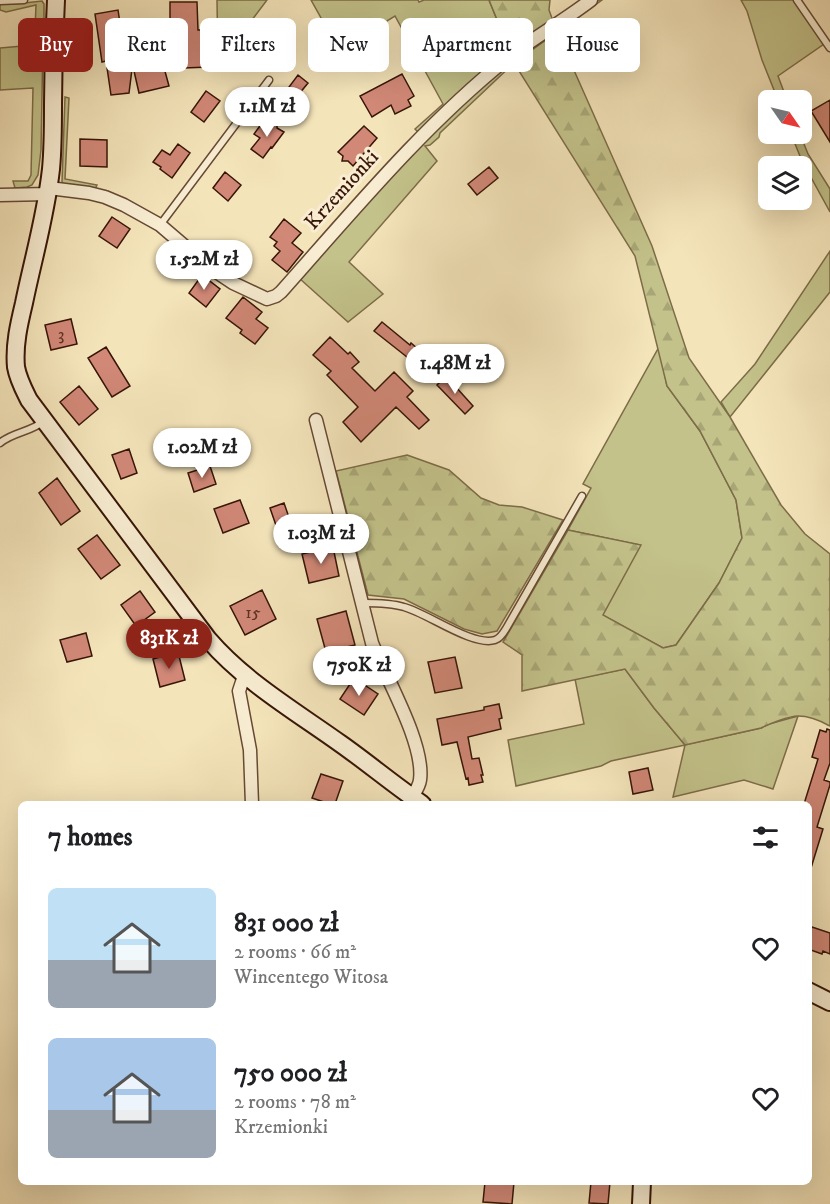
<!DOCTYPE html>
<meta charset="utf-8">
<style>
:root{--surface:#fff;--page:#f6f6f6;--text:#202124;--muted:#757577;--accent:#8f2418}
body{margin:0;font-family:"IM FELL DW Pica",serif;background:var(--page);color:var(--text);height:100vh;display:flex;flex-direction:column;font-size:22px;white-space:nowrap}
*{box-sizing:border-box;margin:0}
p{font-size:20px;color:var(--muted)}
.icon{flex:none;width:33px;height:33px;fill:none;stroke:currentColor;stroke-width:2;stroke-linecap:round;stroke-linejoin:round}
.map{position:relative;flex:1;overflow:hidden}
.details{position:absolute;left:18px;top:801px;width:794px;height:384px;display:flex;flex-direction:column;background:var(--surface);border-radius:9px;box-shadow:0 6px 24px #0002}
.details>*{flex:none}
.top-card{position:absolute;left:18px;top:18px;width:795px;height:54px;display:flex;gap:12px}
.needle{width:39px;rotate:124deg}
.buttons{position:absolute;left:758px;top:90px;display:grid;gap:12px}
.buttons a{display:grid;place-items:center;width:54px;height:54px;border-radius:9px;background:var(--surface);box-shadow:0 6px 24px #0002;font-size:30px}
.price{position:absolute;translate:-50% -51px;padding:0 14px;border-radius:21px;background:#fff;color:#222;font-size:20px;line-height:39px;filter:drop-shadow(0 2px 3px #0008)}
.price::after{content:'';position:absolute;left:50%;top:36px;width:18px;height:14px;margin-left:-9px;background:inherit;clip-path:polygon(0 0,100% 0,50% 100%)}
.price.selected{background:var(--accent);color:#fff}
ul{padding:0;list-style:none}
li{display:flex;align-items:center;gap:18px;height:150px;padding:0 30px}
li span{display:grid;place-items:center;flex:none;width:168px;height:120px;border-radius:9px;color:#555}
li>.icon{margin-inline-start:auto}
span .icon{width:72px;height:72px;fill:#fffc;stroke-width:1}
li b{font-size:26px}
h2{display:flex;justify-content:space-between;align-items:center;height:72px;padding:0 30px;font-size:26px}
.chip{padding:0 21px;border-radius:9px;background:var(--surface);box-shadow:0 6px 24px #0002;font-size:21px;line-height:54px}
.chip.selected{background:var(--accent);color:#fff}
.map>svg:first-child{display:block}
</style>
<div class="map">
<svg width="830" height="1204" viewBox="0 0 830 1204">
<defs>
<pattern id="forest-firs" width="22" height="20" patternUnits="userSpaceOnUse" patternTransform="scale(1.5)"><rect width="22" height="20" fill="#c3c28a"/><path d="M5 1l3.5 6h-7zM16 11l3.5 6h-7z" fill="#a8a676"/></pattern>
</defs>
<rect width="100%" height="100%" fill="#f4e4ba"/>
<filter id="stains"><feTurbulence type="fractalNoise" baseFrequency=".00333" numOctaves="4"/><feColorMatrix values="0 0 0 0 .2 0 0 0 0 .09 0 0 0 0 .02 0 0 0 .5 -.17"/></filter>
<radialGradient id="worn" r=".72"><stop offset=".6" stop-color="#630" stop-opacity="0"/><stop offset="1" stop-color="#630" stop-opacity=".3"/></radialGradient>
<path fill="#c3c28a" stroke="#7d6c48" stroke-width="1.5" d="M217 0H267L218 65Z
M311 0H418L419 2 424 0H489L500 27 520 45 420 132 417 131 415 129 443 104 395 16 339 50Z
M596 0H602L514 63 440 133 439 137 430 145 425 146 437 161 349 262 383 294 348 322 299 278 407 159 470 98 511 60Z
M741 0H793L824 44 778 76 787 100H778L762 60 747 11Z
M42 1 44 4V32H38L35 30 36 5 6 12 0 10V4H15Z
M37 39 41 40 43 41 41 150 38 175 32 185 27 187 15 188 13 181H28L31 175 33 88 0 90V48L34 45 35 41Z
M65 97 69 98 65 179 97 185 95 189 64 184 62 182Z
M791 134H800L808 154 830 189V212L802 161Z
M830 251V292L730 417 721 402 755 364Z
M659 347 667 386 700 431 736 500 742 538 719 583 676 645 663 648 602 615 640 545 568 530 591 488 583 484Z
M625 669 654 708 685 745 761 728 769 724 798 716 773 789 744 780 673 797 685 745 611 761 601 766 516 786 508 740 584 724 575 679Z"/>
<path fill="url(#forest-firs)" stroke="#7d6c48" stroke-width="1.5" d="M489 0H550L549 10 553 21 520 45 500 27Z
M557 32 652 246 689 358 730 417 781 505 805 534 830 554V726C821 721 809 716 798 716 789 716 769 724 761 728L685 745 654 708 625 669 522 691V655L503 642 568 530 641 545 603 615 663 648 676 645 719 583 742 538 736 500 700 431 667 386 635 256 514 63Z
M407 455 449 470 481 498 499 505 522 507 563 520 497 631 482 634 464 629 404 599 368 595 336 471Z"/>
<path fill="#d18877" stroke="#371507" stroke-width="1.5" d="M170 2H197L198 30H208L209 67 184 68 183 29H170Z
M118 10 122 36 128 35 130 53H134L129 93 111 95 106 61 102 62 95 14Z
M271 27 286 38 284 41 291 45 282 57 275 53 273 56 258 45 263 39 261 32H268Z
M163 64 169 86 139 93 134 71Z
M402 74 414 96 408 100 411 106 395 114 391 105 372 117 360 96Z
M298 75 308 83 299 94 289 87Z
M206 91 220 101 204 122 191 112Z
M830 100V142L811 111Z
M265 119 270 122H277V128L284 132 272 148 271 147 263 158 251 149 260 138 254 134Z
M364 126 377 138 353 166 348 161H342L343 156 338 152Z
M80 139 107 140V167L80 166Z
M178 144 190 153 172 178 160 169 161 167 153 162 162 150 170 155Z
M489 167 498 178 477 195 468 184Z
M225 172 241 185 228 201 213 188Z
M112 217 130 229 117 248 99 236Z
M284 219 301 233 292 243 303 252 287 272 272 260 280 251 274 246 277 242 270 237Z
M202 275 220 289 206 307 189 293Z
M243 297 262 312 256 319 268 328 255 344 240 333 242 330 226 318Z
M71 319 77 344 51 350 45 325Z
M382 322 410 345 411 343 428 358 427 360 432 365 426 372 374 331Z
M330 337 348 354 350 352 359 362 352 368 375 391 394 372 413 391 407 397 429 420 419 429 396 407 361 442 343 422 358 407 327 375 331 371 313 355Z
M106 347 130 386 112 397 88 358Z
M446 376 473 406 465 414 437 385Z
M79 386 98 409 79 425 60 402Z
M129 449 137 473 121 479 112 455Z
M210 466 216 484 194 492 188 473Z
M57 478 80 511 61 525 39 493Z
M240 500 249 523 223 533 214 509Z
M284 503 293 529 279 534 270 508Z
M97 535 120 565 101 579 78 549Z
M333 547 339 576 309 583 302 554Z
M262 590 276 619 245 635 230 606Z
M140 591 155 612 136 626 121 605Z
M346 611 355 645 326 652 317 619Z
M86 633 92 656 67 662 60 640Z
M178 652 185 680 160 687 153 659Z
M455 657 462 688 435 693 428 662Z
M354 678 378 694 364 715 340 699Z
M499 704 502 718 499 719 501 729 468 737 472 759 479 758 483 775H481L483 782 469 785 468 778 466 779 457 742 442 745 437 719 484 710V707Z
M827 729 830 730V763L824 780 830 782V785L817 827 823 829 811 868 808 867V804H804L818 759 812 757 820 730 826 732Z
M648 768 653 790 633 794 629 772Z
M321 774 343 781 335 804H330L312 798Z
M812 927 830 933V954L823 951 822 954 808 949V937Z
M485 1182H514L512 1204 483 1202Z
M591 1182H610L608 1204 589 1203Z"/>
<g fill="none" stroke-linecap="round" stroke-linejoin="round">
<g stroke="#664934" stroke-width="9">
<path id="lane" d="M797 0 830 48
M0 1 24 0
M160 225 269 80
M0 443C13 432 31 432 44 421
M363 603C376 603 391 603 404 607 427 613 473 647 495 640 501 638 504 632 507 627L582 496"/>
</g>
<g stroke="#664934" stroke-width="15">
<path id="street" d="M49 188 89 193 105 197 124 205 160 225 209 267 233 283 267 299 276 296 281 292C353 211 424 125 509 57 535 37 565 20 591 0
M0 195 48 194
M316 420 372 643C386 678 425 744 420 780 419 787 415 792 412 797
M244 676 239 691 250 750 252 804"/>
</g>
<g stroke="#371507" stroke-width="20">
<path id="secondary" d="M56 0C54 35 53 70 53 105 53 126 53 148 51 169 46 215 33 259 24 303 19 324 14 345 16 367 18 379 24 390 29 400L208 639C245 682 295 711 341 744 368 763 394 785 422 804
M808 991 830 1002
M641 1204 642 1182"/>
</g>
<use href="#lane" stroke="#f8edd2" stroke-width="6"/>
<use href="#street" stroke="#f8edd2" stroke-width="12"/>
<use href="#secondary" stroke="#f8edd2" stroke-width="16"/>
</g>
<g text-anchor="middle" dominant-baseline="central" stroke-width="6" stroke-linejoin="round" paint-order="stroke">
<g font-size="18" fill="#5e3223">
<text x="61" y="335">3</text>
<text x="253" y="613">15</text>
</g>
<g font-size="21" fill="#371507" stroke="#f8edd2">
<text transform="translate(342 190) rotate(-48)">Krzemionki</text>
</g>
</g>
<rect width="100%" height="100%" filter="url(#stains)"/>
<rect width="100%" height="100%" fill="url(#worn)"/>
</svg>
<div class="buttons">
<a><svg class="needle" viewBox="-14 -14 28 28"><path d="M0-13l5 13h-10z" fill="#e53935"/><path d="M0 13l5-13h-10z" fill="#757577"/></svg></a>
<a><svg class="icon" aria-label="layers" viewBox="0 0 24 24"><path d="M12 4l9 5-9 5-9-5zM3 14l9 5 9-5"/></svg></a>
</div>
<b class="price" style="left:267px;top:138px">1.1M zł</b>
<b class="price" style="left:204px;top:291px">1.52M zł</b>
<b class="price" style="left:455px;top:395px">1.48M zł</b>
<b class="price" style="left:202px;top:479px">1.02M zł</b>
<b class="price" style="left:321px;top:565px">1.03M zł</b>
<b class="price selected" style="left:169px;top:670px">831K zł</b>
<b class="price" style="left:359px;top:697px">750K zł</b>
<div class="top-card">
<a class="chip selected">Buy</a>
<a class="chip">Rent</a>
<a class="chip">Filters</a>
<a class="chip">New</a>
<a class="chip">Apartment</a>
<a class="chip">House</a>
</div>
<section class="details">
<h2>7 homes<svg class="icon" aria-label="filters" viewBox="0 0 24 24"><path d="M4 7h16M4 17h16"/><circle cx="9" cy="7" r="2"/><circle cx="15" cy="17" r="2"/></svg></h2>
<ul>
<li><span style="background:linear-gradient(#bfe0f5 60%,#9aa5b1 0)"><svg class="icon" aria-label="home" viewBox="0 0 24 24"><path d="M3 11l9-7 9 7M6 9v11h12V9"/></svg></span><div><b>831 000 zł</b><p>2 rooms · 66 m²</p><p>Wincentego Witosa</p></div><svg class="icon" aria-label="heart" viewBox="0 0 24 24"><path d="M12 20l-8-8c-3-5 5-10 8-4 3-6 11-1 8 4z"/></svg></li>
<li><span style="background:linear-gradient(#a9c7e8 60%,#9aa5b1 0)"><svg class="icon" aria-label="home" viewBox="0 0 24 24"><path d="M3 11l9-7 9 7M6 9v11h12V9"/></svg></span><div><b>750 000 zł</b><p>2 rooms · 78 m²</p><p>Krzemionki</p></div><svg class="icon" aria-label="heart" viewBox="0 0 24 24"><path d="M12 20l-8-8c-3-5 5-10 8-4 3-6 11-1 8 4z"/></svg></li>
</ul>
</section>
</div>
